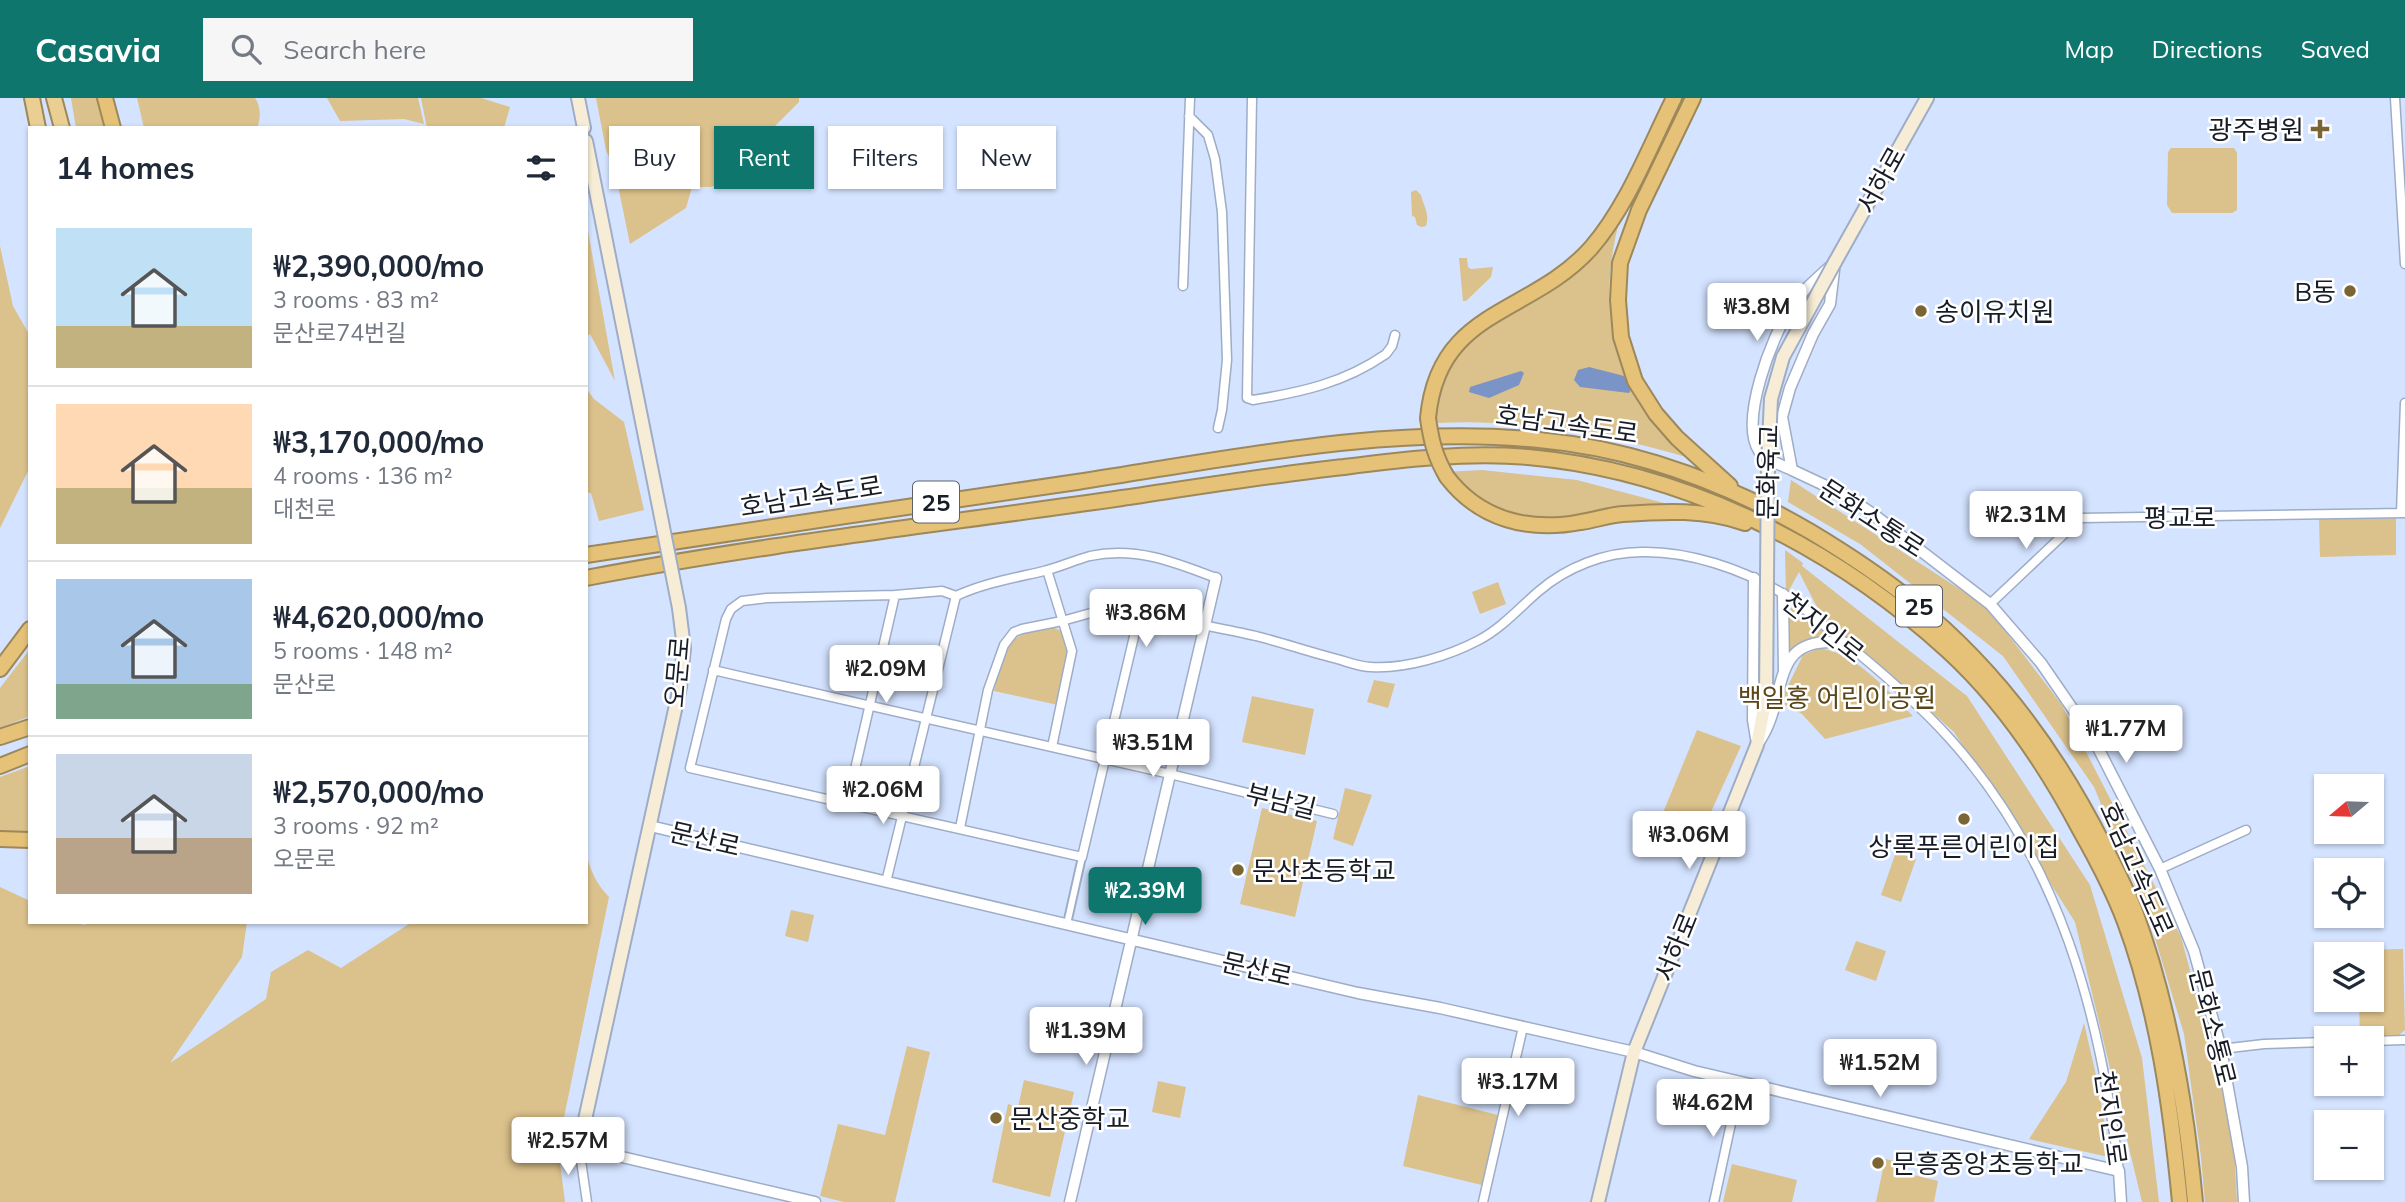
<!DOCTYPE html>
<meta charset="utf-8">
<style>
:root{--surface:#fff;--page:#f6f6f7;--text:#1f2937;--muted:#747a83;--line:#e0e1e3;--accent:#0f766e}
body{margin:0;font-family:Mulish,"Noto Sans KR",sans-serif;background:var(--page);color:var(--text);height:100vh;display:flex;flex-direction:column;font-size:26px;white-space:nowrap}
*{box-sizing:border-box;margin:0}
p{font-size:23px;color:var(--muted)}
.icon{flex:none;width:38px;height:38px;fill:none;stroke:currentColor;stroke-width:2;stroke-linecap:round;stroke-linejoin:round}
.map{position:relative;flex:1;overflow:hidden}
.panel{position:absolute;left:28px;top:28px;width:560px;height:798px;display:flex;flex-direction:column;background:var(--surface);border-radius:0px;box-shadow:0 2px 5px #0004}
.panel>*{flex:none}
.guide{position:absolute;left:609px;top:28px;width:665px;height:63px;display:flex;gap:14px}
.needle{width:46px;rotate:251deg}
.tools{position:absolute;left:2314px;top:676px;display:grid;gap:14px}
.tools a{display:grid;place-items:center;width:70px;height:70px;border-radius:0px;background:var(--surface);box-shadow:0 2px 5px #0004;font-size:35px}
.price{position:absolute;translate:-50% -60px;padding:0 16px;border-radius:7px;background:#fff;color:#222;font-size:23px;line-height:46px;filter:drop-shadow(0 2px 4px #0008)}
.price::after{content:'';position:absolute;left:50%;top:42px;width:21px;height:16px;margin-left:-10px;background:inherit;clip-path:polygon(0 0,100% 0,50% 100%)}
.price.on{background:var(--accent);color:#fff}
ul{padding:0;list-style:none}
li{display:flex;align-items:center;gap:21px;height:175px;padding:0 28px}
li+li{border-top:2px solid var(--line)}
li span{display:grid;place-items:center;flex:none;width:196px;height:140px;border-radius:0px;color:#555}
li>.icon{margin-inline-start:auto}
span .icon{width:84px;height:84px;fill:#fffc;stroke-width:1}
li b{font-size:30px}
h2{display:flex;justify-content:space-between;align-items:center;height:84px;padding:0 28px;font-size:30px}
.pill{padding:0 24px;border-radius:0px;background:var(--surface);box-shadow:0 2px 5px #0004;font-size:24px;line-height:63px}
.pill.on{background:var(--accent);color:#fff}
header{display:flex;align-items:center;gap:42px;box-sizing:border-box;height:98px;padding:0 35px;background:var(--accent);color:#fff}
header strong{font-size:33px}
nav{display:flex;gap:38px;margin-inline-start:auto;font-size:24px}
.search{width:490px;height:63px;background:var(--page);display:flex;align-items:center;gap:18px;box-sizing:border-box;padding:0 24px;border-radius:0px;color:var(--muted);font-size:26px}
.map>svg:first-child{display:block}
</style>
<header>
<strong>Casavia</strong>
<div class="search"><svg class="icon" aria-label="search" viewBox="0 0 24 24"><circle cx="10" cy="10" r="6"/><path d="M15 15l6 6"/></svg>Search here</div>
<nav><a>Map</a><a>Directions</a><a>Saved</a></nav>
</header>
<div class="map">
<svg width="2405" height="1104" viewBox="0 0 2405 1104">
<rect width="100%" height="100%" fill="#d4e3ff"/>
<path fill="#dbc18b" d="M71 0H105L110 30H76Z
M137 0H255C261 8 261 21 257 30H144Z
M327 0H418L424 26 404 21 340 23Z
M421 0H481L510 9 504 30H427Z
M596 0H799V4L774 29 780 45 771 54 770 64 753 80 747 77 711 89H692L686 110 630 146 615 73 606 52Z
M2171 50H2234L2237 55V112L2232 115H2172L2167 107 2168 54Z
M1416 92 1421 97C1423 107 1430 115 1426 128L1421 129 1417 127 1415 119 1412 118 1411 94Z
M1620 120C1601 192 1606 251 1647 314 1658 330 1674 344 1686 359 1604 335 1521 321 1436 325V296L1443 268 1483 229 1525 207Z
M586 122 615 283 590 236 586 239Z
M0 148 13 208 30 238V369L0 430Z
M1459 160H1467L1468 169 1471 171 1493 169 1491 179 1466 203H1463Z
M586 290 594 301 624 324 644 412 599 423 591 395H586Z
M1482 372 1577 382 1664 405 1662 408 1582 424 1509 423 1444 374Z
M1791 382 1986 508 2062 607 2181 839 2233 1032 2237 1104H2205L2201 1059 2184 936 2151 827 2094 689 2003 558 1860 446 1788 404Z
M2396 419V457L2320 459 2319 421Z
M1785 452 1803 465 1802 468 1967 598 2090 787 2142 960 2159 1104H2142L2075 824 1954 634 1821 517 1799 474 1786 498Z
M1498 484 1506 506 1480 516 1472 494Z
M1792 510 1800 512 1824 534 1821 539 1803 544 1790 556H1787V513Z
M1051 528 1061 533 1069 552 1058 607 994 593C1006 547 1000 540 1051 528Z
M1820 550C1859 557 1886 592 1913 618L1825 641 1802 616 1780 604 1803 557Z
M30 551V618L0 630V590Z
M1374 582 1395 586 1388 610 1367 604Z
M1252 598 1314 611 1305 657 1242 644Z
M1697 632 1741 648 1690 760 1651 744Z
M30 668V734L0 735V679Z
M1345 690 1372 697 1353 748 1333 741Z
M1262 710 1317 723 1295 819 1240 806Z
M586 753C589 771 597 787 609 799L558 1049 565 1104H0V789L30 803V824H78L84 827 90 824H247L242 859 170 965 266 901 271 874 308 852 341 870 412 824H586Z
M1896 754 1916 761 1901 804 1881 797Z
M791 812 814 817 808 844 785 838Z
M1856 843 1886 853 1876 883 1845 872Z
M2403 851 2405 932 2398 938 2360 939 2359 901H2371V856H2358V852Z
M2084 925 2096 977 2109 1051 2108 1057 2104 1058 2029 1041 2066 984Z
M907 948 930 954 895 1104H844L820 1098 838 1026 885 1037Z
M1024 982 1074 994 1050 1099 992 1084 1008 1006 1018 1009Z
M1158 983 1186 989 1180 1020 1152 1014Z
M1418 997 1502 1018 1486 1088 1403 1068Z
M1885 1061 1895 1063 1894 1072 1938 1083 1934 1104H1876Z
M1732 1066 1797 1082 1792 1104H1723Z"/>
<path fill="#7a94c7" d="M1589 269 1624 278 1631 292 1629 295 1580 289 1574 282 1578 272Z
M1521 273 1524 275 1519 287 1489 300 1469 294 1470 289Z"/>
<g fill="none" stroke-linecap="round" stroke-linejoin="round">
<g stroke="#9eacc6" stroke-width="10">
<path id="pedestrian" d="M1067 826 1082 759"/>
</g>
<g stroke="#9eacc6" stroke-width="11">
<path id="minor" d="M1252 0 1247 300 1253 302C1302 294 1344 285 1386 256L1392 248 1395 237
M2395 0 2405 166
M1189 18 1208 37 1215 61 1222 114 1227 262 1222 312 1218 330
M1183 188 1190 0
M2401 415 2405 305
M1047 472 1072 553 1052 649
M1990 506 2081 420 2405 415
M1140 513 1082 759 690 670 726 521 731 511 742 503 767 500 895 497 942 493 956 498C984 485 1014 480 1044 473 1060 469 1075 462 1090 458 1135 448 1175 464 1216 480
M713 572 1170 676 1333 716
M847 706 895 497
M960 730 988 592 1004 547 1014 534 1022 531 1062 523 1109 510 1126 509C1168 522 1213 528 1256 538 1283 545 1310 554 1337 561 1348 564 1360 569 1371 569 1406 571 1449 558 1479 542 1502 530 1520 509 1539 493 1567 469 1605 454 1642 454 1689 453 1742 471 1782 495 1802 507 1819 524 1837 538 1877 570 1917 604 1951 642 2060 764 2100 915 2119 1073
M2160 771 2246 732
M886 784 956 498
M2371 943 2405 942
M2221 951 2264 946 2326 944
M579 1049 587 1104
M1483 1104 1523 929
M1714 1104 1740 984"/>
</g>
<g stroke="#9eacc6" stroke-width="13">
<path id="tertiary" d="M1835 164 1830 206 1813 236 1790 290 1782 319 1792 372C1782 367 1765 362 1759 353 1739 323 1772 239 1790 211 1801 193 1819 179 1835 164Z
M1792 372 1841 395 1873 416 1990 506 2041 565 2094 642 2160 771 2194 853 2221 951 2242 1069 2244 1104
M1754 480 1753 622 1756 640
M1783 496 1784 574
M1759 644C1790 599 1766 535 1845 545
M650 728 1358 895 1440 910 1634 954 1694 973 2119 1073 2121 1104
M579 1049 815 1104
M1070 1104 1216 480"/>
</g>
<g stroke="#9eacc6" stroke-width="16">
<path id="secondary" d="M578 0 584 30
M586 43 660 414
M1835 164 1927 0
M579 1049 680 589 684 550 679 510
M1598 1104 1634 954 1757 647 1766 599"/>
</g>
<g stroke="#9d885b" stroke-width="18">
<path id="trunk" d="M32 0 38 30
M54 0 62 30"/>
</g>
<g stroke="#9d885b" stroke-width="18">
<path id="motorway" d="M105 0 113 30
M1693 0 1639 112 1620 165 1618 202 1621 239 1635 283 1656 316 1677 340 1730 388
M1428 320C1438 210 1530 218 1591 150 1628 107 1649 50 1674 0
M1447 379C1480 422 1529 434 1581 424 1595 422 1609 417 1623 416 1664 413 1706 411 1745 425
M586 457C750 432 913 408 1077 384 1229 361 1385 327 1539 342 1636 351 1727 385 1811 434 1846 455 1881 478 1913 504 1994 569 2056 653 2103 746 2114 767 2125 789 2134 811 2169 905 2186 1005 2195 1104
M586 480C764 446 943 426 1122 400 1196 389 1270 377 1344 369 1405 361 1467 354 1528 359 1684 373 1832 448 1947 552 2003 603 2045 666 2080 732 2097 762 2113 792 2125 824 2158 913 2171 1010 2180 1104
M0 571 30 531
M0 639 30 629
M0 668 30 656
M0 741 30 742"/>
</g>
<use href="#pedestrian" stroke="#fff" stroke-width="6"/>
<use href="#minor" stroke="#fff" stroke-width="8"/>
<use href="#tertiary" stroke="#fff" stroke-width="10"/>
<use href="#secondary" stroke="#f7edd6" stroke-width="12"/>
<use href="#trunk" stroke="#eace92" stroke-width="14"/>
<use href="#motorway" stroke="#e5c277" stroke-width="14"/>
<g stroke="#9eacc6" stroke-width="16" stroke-linecap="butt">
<path id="secondary-bridge" d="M660 414 679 510
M1766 599 1768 364 1771 301 1783 259 1835 164"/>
</g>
<g stroke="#9d885b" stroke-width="18" stroke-linecap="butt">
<path id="motorway-bridge" d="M1428 320C1431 342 1435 359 1447 379"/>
</g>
<use href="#secondary-bridge" stroke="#f7edd6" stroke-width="12"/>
<use href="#motorway-bridge" stroke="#e5c277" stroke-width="14"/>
</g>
<g fill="#7b6535" stroke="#fff" stroke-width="2.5">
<path d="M2316.5 20.5h7v7h7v7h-7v7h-7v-7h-7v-7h7z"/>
<circle cx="2350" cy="193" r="7"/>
<circle cx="1921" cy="213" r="7"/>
<circle cx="1964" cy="721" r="7"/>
<circle cx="1238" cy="772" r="7"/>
<circle cx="996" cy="1020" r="7"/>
<circle cx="1878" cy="1065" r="7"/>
</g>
<g text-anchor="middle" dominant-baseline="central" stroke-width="5" stroke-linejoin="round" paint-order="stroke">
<g fill="#fff" stroke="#5d6067" stroke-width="2">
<rect x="913" y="383.5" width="46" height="41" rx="5"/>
<rect x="1896" y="487.5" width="46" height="41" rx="5"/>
</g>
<g font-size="24" font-weight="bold" fill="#171c26">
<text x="936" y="404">25</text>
<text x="1919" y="508">25</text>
</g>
<g font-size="26" fill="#171c26" stroke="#fff" text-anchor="start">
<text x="2304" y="31" text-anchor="end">광주병원</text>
<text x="2336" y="193" text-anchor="end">B동</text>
<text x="1935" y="213">송이유치원</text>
<text x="1964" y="748" text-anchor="middle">상록푸른어린이집</text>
<text x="1252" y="772">문산초등학교</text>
<text x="1010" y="1020">문산중학교</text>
<text x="1892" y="1065">문흥중앙초등학교</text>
</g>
<g font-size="26" fill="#171c26" stroke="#fff">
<text transform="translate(1881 82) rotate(-61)">서하로</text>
<text transform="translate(1567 326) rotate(8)">호남고속도로</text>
<text transform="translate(1768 374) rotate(-89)">문화육교</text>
<text transform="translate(811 398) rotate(-9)">호남고속도로</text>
<text x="2180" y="419">평교로</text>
<text transform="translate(1872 420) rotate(33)">문화소통로</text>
<text transform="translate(1823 529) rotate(38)">천지인로</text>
<text transform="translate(677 574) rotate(-85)">오문로</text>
<text transform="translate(1281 703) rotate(14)">부남길</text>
<text transform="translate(705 741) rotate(13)">문산로</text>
<text transform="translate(2137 771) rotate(66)">호남고속도로</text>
<text transform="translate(1676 849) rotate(-68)">서하로</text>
<text transform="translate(1257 871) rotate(13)">문산로</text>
<text transform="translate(2213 929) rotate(76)">문화소통로</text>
<text transform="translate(2111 1020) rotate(82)">천지인로</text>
</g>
<g font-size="26" fill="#5a4619" stroke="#fff">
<text x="1837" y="599">백일홍 어린이공원</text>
</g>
</g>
</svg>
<div class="tools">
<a><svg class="needle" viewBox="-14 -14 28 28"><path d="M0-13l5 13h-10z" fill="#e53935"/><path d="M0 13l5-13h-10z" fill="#747a83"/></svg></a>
<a><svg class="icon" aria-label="locate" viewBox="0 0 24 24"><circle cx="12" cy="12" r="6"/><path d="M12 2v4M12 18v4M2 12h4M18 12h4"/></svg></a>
<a><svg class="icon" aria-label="layers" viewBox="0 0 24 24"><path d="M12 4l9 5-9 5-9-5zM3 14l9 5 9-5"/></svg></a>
<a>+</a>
<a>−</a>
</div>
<b class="price" style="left:1757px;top:245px">₩3.8M</b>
<b class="price" style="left:2026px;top:453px">₩2.31M</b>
<b class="price" style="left:1146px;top:551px">₩3.86M</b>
<b class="price" style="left:886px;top:607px">₩2.09M</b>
<b class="price" style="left:2126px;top:667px">₩1.77M</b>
<b class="price" style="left:1153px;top:681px">₩3.51M</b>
<b class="price" style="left:883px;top:728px">₩2.06M</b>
<b class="price" style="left:1689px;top:773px">₩3.06M</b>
<b class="price on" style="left:1145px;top:829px">₩2.39M</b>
<b class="price" style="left:1086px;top:969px">₩1.39M</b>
<b class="price" style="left:1880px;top:1001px">₩1.52M</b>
<b class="price" style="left:1518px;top:1020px">₩3.17M</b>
<b class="price" style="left:1713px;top:1041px">₩4.62M</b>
<b class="price" style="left:568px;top:1079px">₩2.57M</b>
<div class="guide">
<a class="pill">Buy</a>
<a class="pill on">Rent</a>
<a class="pill">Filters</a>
<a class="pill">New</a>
</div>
<section class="panel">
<h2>14 homes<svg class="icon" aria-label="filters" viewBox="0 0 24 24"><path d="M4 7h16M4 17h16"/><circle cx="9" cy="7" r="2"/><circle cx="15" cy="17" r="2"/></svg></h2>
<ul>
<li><span style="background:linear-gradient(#bfe0f5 70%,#c2b280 0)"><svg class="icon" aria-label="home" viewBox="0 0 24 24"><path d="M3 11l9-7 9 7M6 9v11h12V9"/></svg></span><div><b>₩2,390,000/mo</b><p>3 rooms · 83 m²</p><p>문산로74번길</p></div></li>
<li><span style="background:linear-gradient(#ffd9b3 60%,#c2b280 0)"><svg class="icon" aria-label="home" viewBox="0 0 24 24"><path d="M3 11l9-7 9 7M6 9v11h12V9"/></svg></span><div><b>₩3,170,000/mo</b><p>4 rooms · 136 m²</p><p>대천로</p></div></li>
<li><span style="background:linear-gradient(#a9c7e8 75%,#7fa58c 0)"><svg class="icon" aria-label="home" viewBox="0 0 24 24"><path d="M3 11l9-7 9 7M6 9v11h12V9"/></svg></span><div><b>₩4,620,000/mo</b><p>5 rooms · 148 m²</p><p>문산로</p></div></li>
<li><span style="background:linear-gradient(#c9d6e8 60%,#b9a48a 0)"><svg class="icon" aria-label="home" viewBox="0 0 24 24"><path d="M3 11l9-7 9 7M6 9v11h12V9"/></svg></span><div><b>₩2,570,000/mo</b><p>3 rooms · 92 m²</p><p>오문로</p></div></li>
</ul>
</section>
</div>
